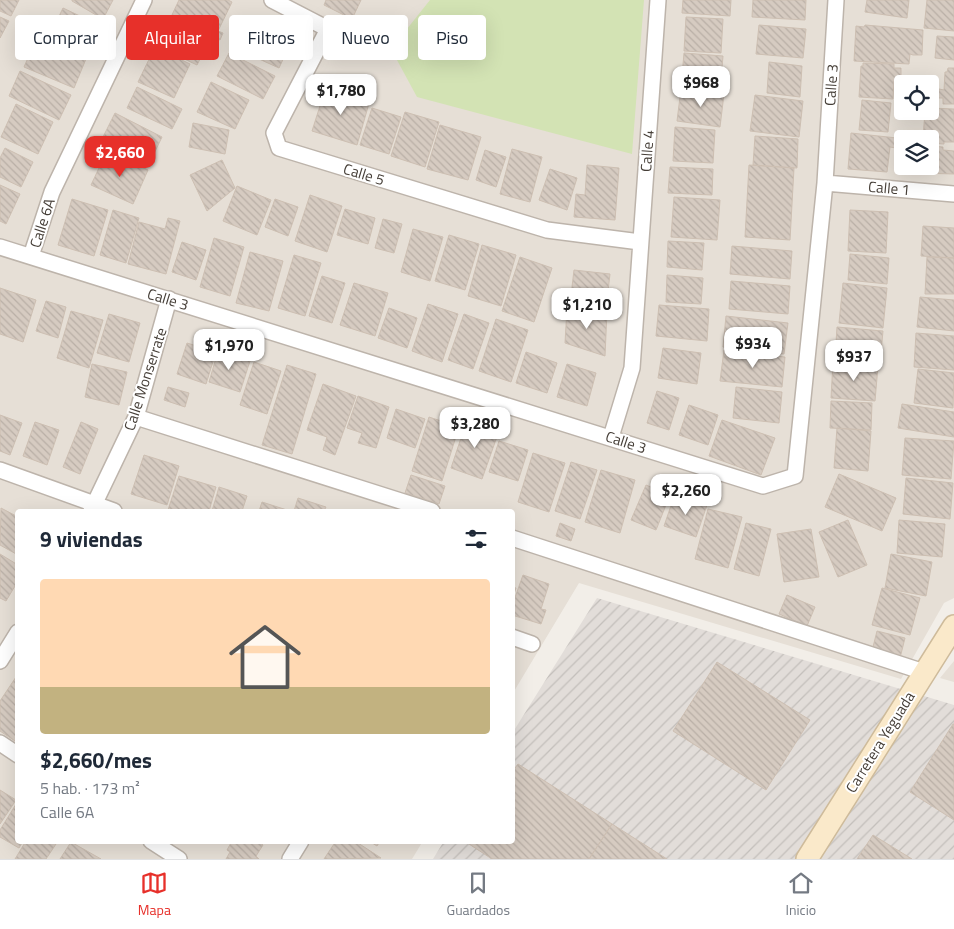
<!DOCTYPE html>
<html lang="es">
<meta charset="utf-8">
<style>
:root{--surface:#fff;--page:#f2f2f3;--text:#1f2937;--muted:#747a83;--line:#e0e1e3;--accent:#e7302a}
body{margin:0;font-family:"Titillium Web",sans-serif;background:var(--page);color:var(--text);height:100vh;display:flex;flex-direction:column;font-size:19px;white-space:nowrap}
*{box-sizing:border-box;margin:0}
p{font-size:16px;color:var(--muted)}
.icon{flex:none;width:28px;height:28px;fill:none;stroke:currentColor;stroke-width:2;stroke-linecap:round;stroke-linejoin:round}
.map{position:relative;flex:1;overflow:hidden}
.drawer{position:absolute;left:15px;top:509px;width:500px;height:335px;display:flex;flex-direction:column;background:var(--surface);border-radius:5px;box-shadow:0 5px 20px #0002}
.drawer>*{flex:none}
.guide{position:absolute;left:15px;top:15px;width:500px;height:45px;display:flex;gap:10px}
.buttons{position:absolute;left:894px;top:75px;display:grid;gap:10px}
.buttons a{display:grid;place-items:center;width:45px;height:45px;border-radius:5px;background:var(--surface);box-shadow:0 5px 20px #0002;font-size:25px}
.price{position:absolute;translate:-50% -42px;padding:0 11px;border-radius:10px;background:#fff;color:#222;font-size:16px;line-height:32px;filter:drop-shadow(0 1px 2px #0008)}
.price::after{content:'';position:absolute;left:50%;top:30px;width:15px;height:11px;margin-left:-8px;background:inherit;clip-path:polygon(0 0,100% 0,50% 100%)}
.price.active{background:var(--accent);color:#fff}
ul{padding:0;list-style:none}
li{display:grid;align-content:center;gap:10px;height:265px;padding:0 25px}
li span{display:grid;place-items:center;height:155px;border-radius:5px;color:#555}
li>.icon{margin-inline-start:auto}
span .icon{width:90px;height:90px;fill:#fffc;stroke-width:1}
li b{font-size:21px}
h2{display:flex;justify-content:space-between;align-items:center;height:60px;padding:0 25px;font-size:21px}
.chip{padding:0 18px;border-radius:5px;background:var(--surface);box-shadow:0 5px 20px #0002;font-size:18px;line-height:45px}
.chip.active{background:var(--accent);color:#fff}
.menu{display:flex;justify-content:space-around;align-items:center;height:70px;border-top:1px solid var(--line);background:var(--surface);font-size:14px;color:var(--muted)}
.menu a{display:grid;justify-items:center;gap:2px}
.menu .active{color:var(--accent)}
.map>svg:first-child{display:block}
</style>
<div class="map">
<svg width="954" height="859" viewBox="0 0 954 859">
<defs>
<pattern id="industrial-furrows" width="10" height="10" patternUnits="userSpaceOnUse" patternTransform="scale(1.25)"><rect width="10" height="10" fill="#e2ddd9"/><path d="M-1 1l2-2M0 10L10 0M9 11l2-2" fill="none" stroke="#c3bfbb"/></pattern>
<pattern id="building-back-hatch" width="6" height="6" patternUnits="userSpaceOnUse" patternTransform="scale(1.25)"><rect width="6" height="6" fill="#d6cbc1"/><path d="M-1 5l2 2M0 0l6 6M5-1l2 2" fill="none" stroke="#b9afa6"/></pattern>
</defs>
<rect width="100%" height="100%" fill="#f2eee8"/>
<path fill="#e6dfd6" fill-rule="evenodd" d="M0 0H954V598L944 603 901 679 579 583 513 693 512 511H18V841H423L412 859H0ZM902 84H930V111H902ZM902 139H930V166H902Z
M954 661V682L940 678Z"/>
<path fill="url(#industrial-furrows)" d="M597 598 954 705V859H433L444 841H512L513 732Z"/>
<path fill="#d3e3b4" d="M430 0H644L632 154 417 97 391 49Z"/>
<path fill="url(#building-back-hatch)" stroke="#cdbfb2" d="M0 0H19L11 16 0 11Z
M72 0H113L103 19 72 1Z
M179 0H228L232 2 218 31 223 33 220 40 171 17Z
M326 0H361L352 19 324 5Z
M683 0H731L730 16 682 13Z
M753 0H806L805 20 752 17Z
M867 0H909L907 18 865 12Z
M927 0H954V31L924 28Z
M63 8 103 27 92 50 52 31Z
M0 17 9 21 0 38Z
M686 17 723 19 721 53 684 51Z
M250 20 292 40 279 68 237 49Z
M169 21 201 36 193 51 202 55 197 65 157 46Z
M759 25 806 29 803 58 756 54Z
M865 25 923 30 922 55H913L910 54 909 64 854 61 856 26 864 27Z
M39 33 88 54 74 88 24 67Z
M937 36 954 37V60L935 58Z
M155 47 190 64 174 98 138 82Z
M229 53 275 76 263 99 217 76Z
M684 53 723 56 720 91 681 88Z
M769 62 802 66 800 97 767 93Z
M863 63 894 64V68H901V81H894L893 99 859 97 861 66H863Z
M948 68H954V104H943V98H938L939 89 944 90 945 72H947Z
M20 71 71 95 59 120 9 96Z
M211 82 249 100 235 129 197 112Z
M137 87 182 109 172 129 127 108Z
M326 87 370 100 357 145 312 131Z
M681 89 724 94 720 127 677 121Z
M755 95 803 101 799 137 750 131Z
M862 100 891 103 888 132 859 130Z
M16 104 53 122 38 154 1 137Z
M372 108 401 117 389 154 360 145Z
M930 108 954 109V142H944V144L930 143V139H923L925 111H930Z
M405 112 439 122 425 167 391 156Z
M115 113 162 137 148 166 100 143Z
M193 123 229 130 225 154 189 147Z
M440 125 481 137 468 180 427 169Z
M675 127 715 130 713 163 673 161Z
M851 133 906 139H902V149L890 147 887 172 848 169Z
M755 136 798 139 797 168 753 165Z
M930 146 943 147V150L954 151V174L919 173V166H930Z
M5 148 33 162 21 187 0 177V158Z
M512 149 542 157 530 202 500 194Z
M485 150 506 157 496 187 476 180Z
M107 151 148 170 133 204 91 185Z
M222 160 235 188 207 211 190 175Z
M587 165 619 168 615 220 574 217 576 194 585 195Z
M749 165 794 168 790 240 745 237Z
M670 167 713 169 712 195 668 193Z
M550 169 577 178 567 210 539 200Z
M0 185 20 194 6 224 0 221Z
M237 186 271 200 257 235 223 221Z
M310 195 342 206 327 252 295 241Z
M674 197 720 200 717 240 671 237Z
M72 199 108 210 94 256 58 245Z
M275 199 298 207 288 236 265 227Z
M345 209 375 218 368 244 337 235Z
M113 210 139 218 126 263 100 255Z
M850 210 888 212 886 253 848 251Z
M168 218 180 221 166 274 128 264 139 222 165 229Z
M383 219 402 224 394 253 375 248Z
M923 226 954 228V258L921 256Z
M413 229 443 237 430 281 401 272Z
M449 235 479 244 465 290 435 281Z
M214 238 244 247 230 296 200 287Z
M668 241 704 243 702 270 667 267Z
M182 242 206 250 196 280 172 272Z
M482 245 516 255 501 306 468 296Z
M732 246 792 251 790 279 730 274Z
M250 252 283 261 269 311 236 303Z
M850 254 889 258 887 284 848 280Z
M294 255 321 263 305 316 278 308Z
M520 257 552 268 534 322 502 311Z
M927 257 954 258V294H925Z
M574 270 610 274 606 308 570 304Z
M667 275 703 278 701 304 666 302Z
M322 276 345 283 332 323 309 316Z
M731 281 790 286 788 314 729 309Z
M354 283 388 293 375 336 340 325Z
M843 283 887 288 883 328 839 323Z
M0 288 36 300 23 342 0 334Z
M920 297 954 300V331L917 327Z
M46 301 66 307 58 338 36 331Z
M428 304 458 314 442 362 412 351Z
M659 305 709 309 707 341 656 336Z
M389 308 417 318 407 348 378 338Z
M567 308 607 311 605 356 565 343Z
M71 311 103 320 89 368 57 358Z
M109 314 140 323 129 362 97 353Z
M464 314 489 323 473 369 448 360Z
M726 316 788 323 784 354 723 347Z
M496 319 528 330 511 382 479 371Z
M837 327 883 331 880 363 835 359Z
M916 333 954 336V370L914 367Z
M187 343 216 352 206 384 177 374Z
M663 348 701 353 697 384 658 378Z
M724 350 785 357 782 387 720 381Z
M218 351 250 361 240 392 209 382Z
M526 352 557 363 547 393 516 383Z
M254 362 281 371 267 414 240 405Z
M833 362 878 366 875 401 831 398Z
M92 364 127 372 119 405 85 397Z
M567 364 596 373 587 406 557 397Z
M287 365 316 374 292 454 262 445Z
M918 369 954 373 953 408 914 403Z
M323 384 356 396 335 455 323 450 327 437 307 430Z
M168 387 189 393 185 407 164 400Z
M736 387 782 392 779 423 733 418Z
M657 391 679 398 669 430 647 423Z
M358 396 389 407 376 448 358 443 362 433 347 428Z
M831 401 872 403 871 430 830 428Z
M902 404 954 412V437L898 428Z
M689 405 718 415 708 445 679 435Z
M396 409 425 419 415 448 387 438Z
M0 415 22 423 10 455 0 451Z
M429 417 459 427 442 481 412 471Z
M467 420 499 431 482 479 451 468Z
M722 420 775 438 761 475 709 456Z
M35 422 59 430 47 465 23 456Z
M81 422 98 429 80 474 63 467Z
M837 428 871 431 868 471 834 468Z
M905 438 954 441 951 479 902 475Z
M499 441 528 450 518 481 489 472Z
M533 453 565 463 549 512 518 502Z
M144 455 179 466 167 505 131 494Z
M571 462 597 470 580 519 555 511Z
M601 470 635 480 620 533 585 522Z
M839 474 896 498 882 531 825 507Z
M411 475 445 486 439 504 405 493Z
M179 476 216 487 209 511 168 510Z
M906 478 953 483 950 519 903 514Z
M646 485 670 495 656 530 631 520Z
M219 487 247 496 242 511H212Z
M675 494 707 505 696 537 664 526Z
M298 498 326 507 324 511H294Z
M262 502 290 511H259Z
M1 508 18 517V555L0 545Z
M708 509 742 517 728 568 695 559Z
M848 520 867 565 838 577 819 532Z
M899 520 945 524 942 557 897 553Z
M560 523 575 529 571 541 556 536Z
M746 523 771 529 759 576 734 569Z
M811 529 819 577 784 582 777 534Z
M0 554 18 565V581L6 601 0 598Z
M891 554 932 562 926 596 885 588Z
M523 575 549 584 541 609 546 610 541 624 512 615V606Z
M512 587 516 588 512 600Z
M882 588 920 598 910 635 872 625Z
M787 595 815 607 807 626 779 614Z
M877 631 905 638 900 658 872 651Z
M717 662 810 720 766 790 673 731Z
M18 674V743L0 731V701Z
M953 724H954V820L910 792Z
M518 764 612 824 589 859H492L469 844 471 841H512V772Z
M0 790 16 800 0 824Z
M18 801V841H23L19 848 0 837V830Z
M612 824 667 859H589Z
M873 835 912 859H857Z
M26 841H58L46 859H15Z
M232 841H250L252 843 257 841 263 845 256 856 259 859H226L230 852 227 850Z
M336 841H355L381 858 324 859Z
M369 841H380L377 846Z
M71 842 101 859H60Z"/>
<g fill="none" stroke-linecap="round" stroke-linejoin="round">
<g stroke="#bdb4ab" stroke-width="18">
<path id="street" d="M272 0 328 29 274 133 279 148 547 230 640 242
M825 183 954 194
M0 247 763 486 795 476 825 183 836 0
M31 256 52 192 144 0
M136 417 432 511
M611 437 632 368 658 0
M0 470 114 511
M91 511 136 417 169 299
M512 538 924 672
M512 637 532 644
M0 661 18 632
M0 743 18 755
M151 841 179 859
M290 859 301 841"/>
</g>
<g stroke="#cebb9b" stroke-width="24">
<path id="secondary" d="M807 859 954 626"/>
</g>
<use href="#street" stroke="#fff" stroke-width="15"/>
<use href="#secondary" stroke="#fae9ca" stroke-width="21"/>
</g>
<g text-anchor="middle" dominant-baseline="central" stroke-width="4" stroke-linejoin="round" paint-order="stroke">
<g font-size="15" fill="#453e37" stroke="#fff">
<text transform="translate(831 85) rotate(-86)">Calle 3</text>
<text transform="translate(647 151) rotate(-86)">Calle 4</text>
<text transform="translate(364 174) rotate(17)">Calle 5</text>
<text transform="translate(889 188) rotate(5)">Calle 1</text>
<text transform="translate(42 223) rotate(-72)">Calle 6A</text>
<text transform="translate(168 299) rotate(17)">Calle 3</text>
<text transform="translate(145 379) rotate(-72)">Calle Monserrate</text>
<text transform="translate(626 442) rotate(18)">Calle 3</text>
<text transform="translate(880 742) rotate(-58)">Carretera Yeguada</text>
</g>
</g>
</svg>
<div class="buttons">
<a><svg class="icon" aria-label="locate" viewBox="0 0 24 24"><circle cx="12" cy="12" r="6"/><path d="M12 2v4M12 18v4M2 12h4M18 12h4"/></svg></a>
<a><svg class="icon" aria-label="layers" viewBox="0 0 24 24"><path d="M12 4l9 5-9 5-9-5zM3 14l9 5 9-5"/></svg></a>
</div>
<b class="price" style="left:701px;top:108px">$968</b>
<b class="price" style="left:341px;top:116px">$1,780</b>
<b class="price active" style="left:120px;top:178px">$2,660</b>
<b class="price" style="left:587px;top:330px">$1,210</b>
<b class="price" style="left:753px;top:369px">$934</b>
<b class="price" style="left:229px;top:371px">$1,970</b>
<b class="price" style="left:854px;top:382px">$937</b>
<b class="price" style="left:475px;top:449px">$3,280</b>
<b class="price" style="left:686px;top:516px">$2,260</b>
<div class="guide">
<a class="chip">Comprar</a>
<a class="chip active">Alquilar</a>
<a class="chip">Filtros</a>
<a class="chip">Nuevo</a>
<a class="chip">Piso</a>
</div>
<section class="drawer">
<h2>9 viviendas<svg class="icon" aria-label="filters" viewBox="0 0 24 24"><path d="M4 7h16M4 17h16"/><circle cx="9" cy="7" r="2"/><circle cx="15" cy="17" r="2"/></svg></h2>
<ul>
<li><span style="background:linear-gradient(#ffd9b3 70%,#c2b280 0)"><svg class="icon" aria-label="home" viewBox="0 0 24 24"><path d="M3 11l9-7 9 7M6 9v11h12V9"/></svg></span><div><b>$2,660/mes</b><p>5 hab. · 173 m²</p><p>Calle 6A</p></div></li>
</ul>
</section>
</div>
<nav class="menu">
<a class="active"><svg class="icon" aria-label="map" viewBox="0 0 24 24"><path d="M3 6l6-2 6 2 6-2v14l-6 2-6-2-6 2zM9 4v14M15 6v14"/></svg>Mapa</a>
<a><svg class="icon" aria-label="saved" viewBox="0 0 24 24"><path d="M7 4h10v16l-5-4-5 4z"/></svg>Guardados</a>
<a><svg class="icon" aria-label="home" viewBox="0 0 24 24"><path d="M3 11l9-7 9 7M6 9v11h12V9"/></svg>Inicio</a>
</nav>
